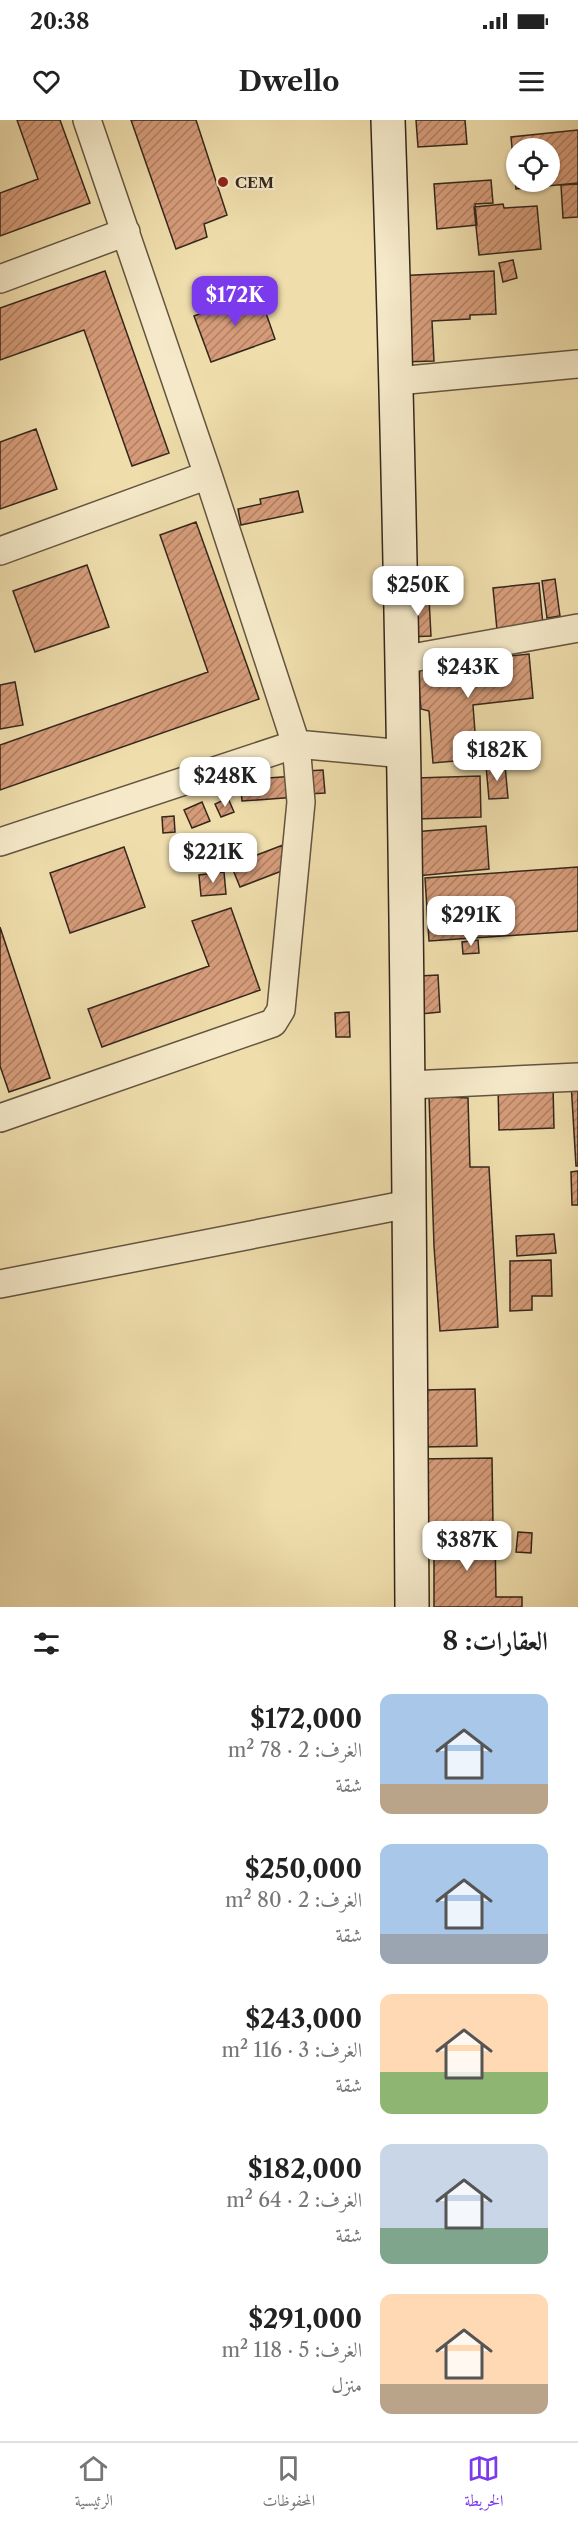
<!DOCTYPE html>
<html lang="ar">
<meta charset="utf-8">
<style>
:root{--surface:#fff;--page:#f2f2f2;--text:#222;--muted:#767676;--line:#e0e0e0;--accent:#7c3aed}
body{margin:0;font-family:"Libre Caslon Text",Amiri,serif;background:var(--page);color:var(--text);direction:rtl;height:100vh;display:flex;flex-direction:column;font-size:22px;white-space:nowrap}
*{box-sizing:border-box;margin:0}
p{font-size:20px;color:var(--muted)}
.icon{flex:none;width:33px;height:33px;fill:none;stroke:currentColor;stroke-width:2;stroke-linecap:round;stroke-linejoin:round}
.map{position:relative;height:1487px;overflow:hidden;direction:ltr}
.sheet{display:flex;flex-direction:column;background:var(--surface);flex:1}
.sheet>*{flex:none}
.buttons{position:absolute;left:506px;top:18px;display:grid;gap:12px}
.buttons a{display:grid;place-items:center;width:54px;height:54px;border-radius:50%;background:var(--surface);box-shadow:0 2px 4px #0004;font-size:30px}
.price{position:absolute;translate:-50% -51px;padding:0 14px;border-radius:12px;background:#fff;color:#222;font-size:20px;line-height:39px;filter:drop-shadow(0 2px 3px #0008)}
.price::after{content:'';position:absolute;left:50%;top:36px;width:18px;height:14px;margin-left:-9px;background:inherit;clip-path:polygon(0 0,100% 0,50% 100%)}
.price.active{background:var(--accent);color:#fff}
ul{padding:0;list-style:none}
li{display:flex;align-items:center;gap:18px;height:150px;padding:0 30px}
li span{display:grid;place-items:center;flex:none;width:168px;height:120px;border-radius:12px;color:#555}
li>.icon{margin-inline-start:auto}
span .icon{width:72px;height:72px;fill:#fffc;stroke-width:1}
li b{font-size:26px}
h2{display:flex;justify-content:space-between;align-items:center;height:72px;padding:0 30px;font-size:26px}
.status{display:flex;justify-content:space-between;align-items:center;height:42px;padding:0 30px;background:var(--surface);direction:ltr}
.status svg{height:16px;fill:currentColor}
header{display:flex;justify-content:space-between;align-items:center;height:78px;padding:0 30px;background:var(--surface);font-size:27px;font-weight:700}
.tabs{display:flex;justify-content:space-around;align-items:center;height:84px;border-top:2px solid var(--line);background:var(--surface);font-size:16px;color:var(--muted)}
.tabs a{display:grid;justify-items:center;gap:3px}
.tabs .active{color:var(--accent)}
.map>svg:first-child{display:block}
</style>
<div class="status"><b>20:38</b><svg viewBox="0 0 49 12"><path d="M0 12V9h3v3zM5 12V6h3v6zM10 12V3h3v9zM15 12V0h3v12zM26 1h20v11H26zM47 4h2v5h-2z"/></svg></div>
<header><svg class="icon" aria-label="menu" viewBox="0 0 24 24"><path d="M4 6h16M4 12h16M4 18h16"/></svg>Dwello<svg class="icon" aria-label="heart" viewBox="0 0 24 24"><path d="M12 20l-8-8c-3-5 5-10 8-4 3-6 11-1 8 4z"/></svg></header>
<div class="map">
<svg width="578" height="1487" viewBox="0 0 578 1487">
<defs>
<pattern id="building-hatch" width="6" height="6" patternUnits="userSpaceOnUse" patternTransform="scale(1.5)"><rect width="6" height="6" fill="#d69c7a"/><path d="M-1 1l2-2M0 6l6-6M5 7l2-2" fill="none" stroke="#ae7f63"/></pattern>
</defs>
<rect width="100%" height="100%" fill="#efddac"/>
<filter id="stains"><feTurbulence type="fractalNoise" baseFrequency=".00333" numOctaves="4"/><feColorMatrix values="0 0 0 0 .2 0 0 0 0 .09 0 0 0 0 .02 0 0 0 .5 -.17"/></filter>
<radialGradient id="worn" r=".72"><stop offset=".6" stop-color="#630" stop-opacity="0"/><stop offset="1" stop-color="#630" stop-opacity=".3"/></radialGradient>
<path fill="url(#building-hatch)" stroke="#35271c" stroke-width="1.5" fill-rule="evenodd" d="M17 0H60L90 83 0 116V73L38 59Z
M131 0H196L227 95 204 104 207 117 176 129Z
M416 0H465L467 24 418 27Z
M578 10V63L516 69 511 17ZM516 28H549V62H516Z
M491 60 493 83 475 84 477 105 437 109 434 64Z
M578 64V97L563 98 561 65Z
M503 84 504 88 537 86 541 129 479 135 474 87Z
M513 140 517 158 503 162 499 143Z
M105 151 169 333 132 346 84 210 0 240V188Z
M494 151 496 194 470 195V199L432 201 434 241 400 242 396 156Z
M259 173 275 219 211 242 194 196Z
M36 309 57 369 0 389V322Z
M298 371 303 392 241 405 238 389 261 384 260 379Z
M196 402 259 579 0 670V625L208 552 160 415Z
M87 445 109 507 35 532 13 471Z
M555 459 560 496 547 498 542 461Z
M539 463 543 505 497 510 493 468Z
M406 478H429L431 516 407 517Z
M529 534 533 578 473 585 477 639 433 643 429 591 421 589 417 546Z
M15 562 23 605 0 609V565Z
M505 645 508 678 489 679 486 646Z
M323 650 325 673 308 674 306 651Z
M295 656 297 677 242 681 240 660Z
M480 656 481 697 417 699 416 658Z
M228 678 234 692 221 697 215 684Z
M202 682 210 701 192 708 184 690Z
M174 696 175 712 163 713 162 697Z
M486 706 489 749 417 756 413 712Z
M283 725 292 747 240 767 231 745Z
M124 727 145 787 70 813 50 753Z
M578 747V811L429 821 425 758Z
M224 752 226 774 201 776 199 755Z
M231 788 260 870 102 927 88 889 209 846 192 801Z
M0 807 50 958 9 972 0 946Z
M478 820 479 833 463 834 462 822Z
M438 855 440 892 421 894 419 856Z
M349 892 350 917H336L335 893Z
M571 962H578V1046H576Z
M553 966 554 1008 499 1010 498 967Z
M429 976 468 978 470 1047H489L498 1207 440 1211 434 1126Z
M578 1051V1085H572L571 1052Z
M554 1114 556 1133 517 1136 516 1116Z
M551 1140 552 1176H532V1190L510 1191V1141Z
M475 1269 477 1326 423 1327 422 1270Z
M492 1338 493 1405 420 1406 419 1339Z
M518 1412 532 1413 531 1433 516 1432Z
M434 1413H495L496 1477H522V1487H434Z"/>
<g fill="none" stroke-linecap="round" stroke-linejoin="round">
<g stroke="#645440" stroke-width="30">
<path id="minor" d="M0 159 126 112
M397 261 578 244
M0 431 208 355
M401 540 578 508
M0 722 296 624 404 634
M409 965 578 957
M0 998 273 903 281 890 301 682 296 624 208 355 87 0
M0 1164 409 1084"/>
</g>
<g stroke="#35271c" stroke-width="36">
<path id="secondary" d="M388 0C405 496 409 991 412 1487"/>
</g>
<use href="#minor" stroke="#f5e9c9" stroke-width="27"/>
<use href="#secondary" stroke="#f5e9c9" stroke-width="33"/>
</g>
<circle fill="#8f2418" stroke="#f5e9c9" stroke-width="2" cx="223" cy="62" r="6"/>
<g text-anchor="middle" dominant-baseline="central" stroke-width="4.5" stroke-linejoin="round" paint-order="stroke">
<g font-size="15" font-weight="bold" fill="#35271c" stroke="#f5e9c9" text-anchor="start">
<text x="235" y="62">CEM</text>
</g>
</g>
<rect width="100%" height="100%" filter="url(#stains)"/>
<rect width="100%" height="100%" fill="url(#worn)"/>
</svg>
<div class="buttons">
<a><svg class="icon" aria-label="locate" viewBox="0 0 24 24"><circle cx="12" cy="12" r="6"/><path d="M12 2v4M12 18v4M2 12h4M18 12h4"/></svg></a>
</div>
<b class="price active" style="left:235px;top:207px">$172K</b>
<b class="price" style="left:418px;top:497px">$250K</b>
<b class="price" style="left:468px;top:579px">$243K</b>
<b class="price" style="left:497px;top:662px">$182K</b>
<b class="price" style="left:225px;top:688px">$248K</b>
<b class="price" style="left:213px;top:764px">$221K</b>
<b class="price" style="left:471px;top:827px">$291K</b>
<b class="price" style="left:467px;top:1452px">$387K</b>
</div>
<section class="sheet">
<h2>العقارات: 8<svg class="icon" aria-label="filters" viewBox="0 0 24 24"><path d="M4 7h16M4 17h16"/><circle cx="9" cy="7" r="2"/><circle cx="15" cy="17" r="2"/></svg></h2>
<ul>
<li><span style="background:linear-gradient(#a9c7e8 75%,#b9a48a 0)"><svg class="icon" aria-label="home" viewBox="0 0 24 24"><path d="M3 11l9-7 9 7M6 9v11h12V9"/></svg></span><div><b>$172,000</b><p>الغرف: 2 · 78 m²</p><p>شقة</p></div></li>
<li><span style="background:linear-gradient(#a9c7e8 75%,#9aa5b1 0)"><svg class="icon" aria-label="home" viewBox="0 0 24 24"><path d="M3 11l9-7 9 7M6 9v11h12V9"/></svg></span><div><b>$250,000</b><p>الغرف: 2 · 80 m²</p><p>شقة</p></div></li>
<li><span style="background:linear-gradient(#ffd9b3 65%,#8fb573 0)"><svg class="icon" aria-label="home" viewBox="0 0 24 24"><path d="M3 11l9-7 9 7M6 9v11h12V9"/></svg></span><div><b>$243,000</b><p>الغرف: 3 · 116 m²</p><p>شقة</p></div></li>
<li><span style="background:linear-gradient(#c9d6e8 70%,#7fa58c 0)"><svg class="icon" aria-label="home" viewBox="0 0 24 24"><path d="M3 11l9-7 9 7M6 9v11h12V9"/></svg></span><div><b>$182,000</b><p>الغرف: 2 · 64 m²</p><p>شقة</p></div></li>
<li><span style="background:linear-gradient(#ffd9b3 75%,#b9a48a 0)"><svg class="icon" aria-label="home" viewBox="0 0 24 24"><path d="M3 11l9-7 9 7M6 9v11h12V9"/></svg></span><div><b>$291,000</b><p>الغرف: 5 · 118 m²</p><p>منزل</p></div></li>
</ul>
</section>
<nav class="tabs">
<a class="active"><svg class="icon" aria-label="map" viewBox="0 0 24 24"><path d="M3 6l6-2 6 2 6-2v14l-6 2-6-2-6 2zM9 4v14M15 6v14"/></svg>الخريطة</a>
<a><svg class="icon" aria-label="saved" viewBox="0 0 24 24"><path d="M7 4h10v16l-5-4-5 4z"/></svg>المحفوظات</a>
<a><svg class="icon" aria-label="home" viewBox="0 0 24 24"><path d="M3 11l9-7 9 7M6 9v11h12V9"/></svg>الرئيسية</a>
</nav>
